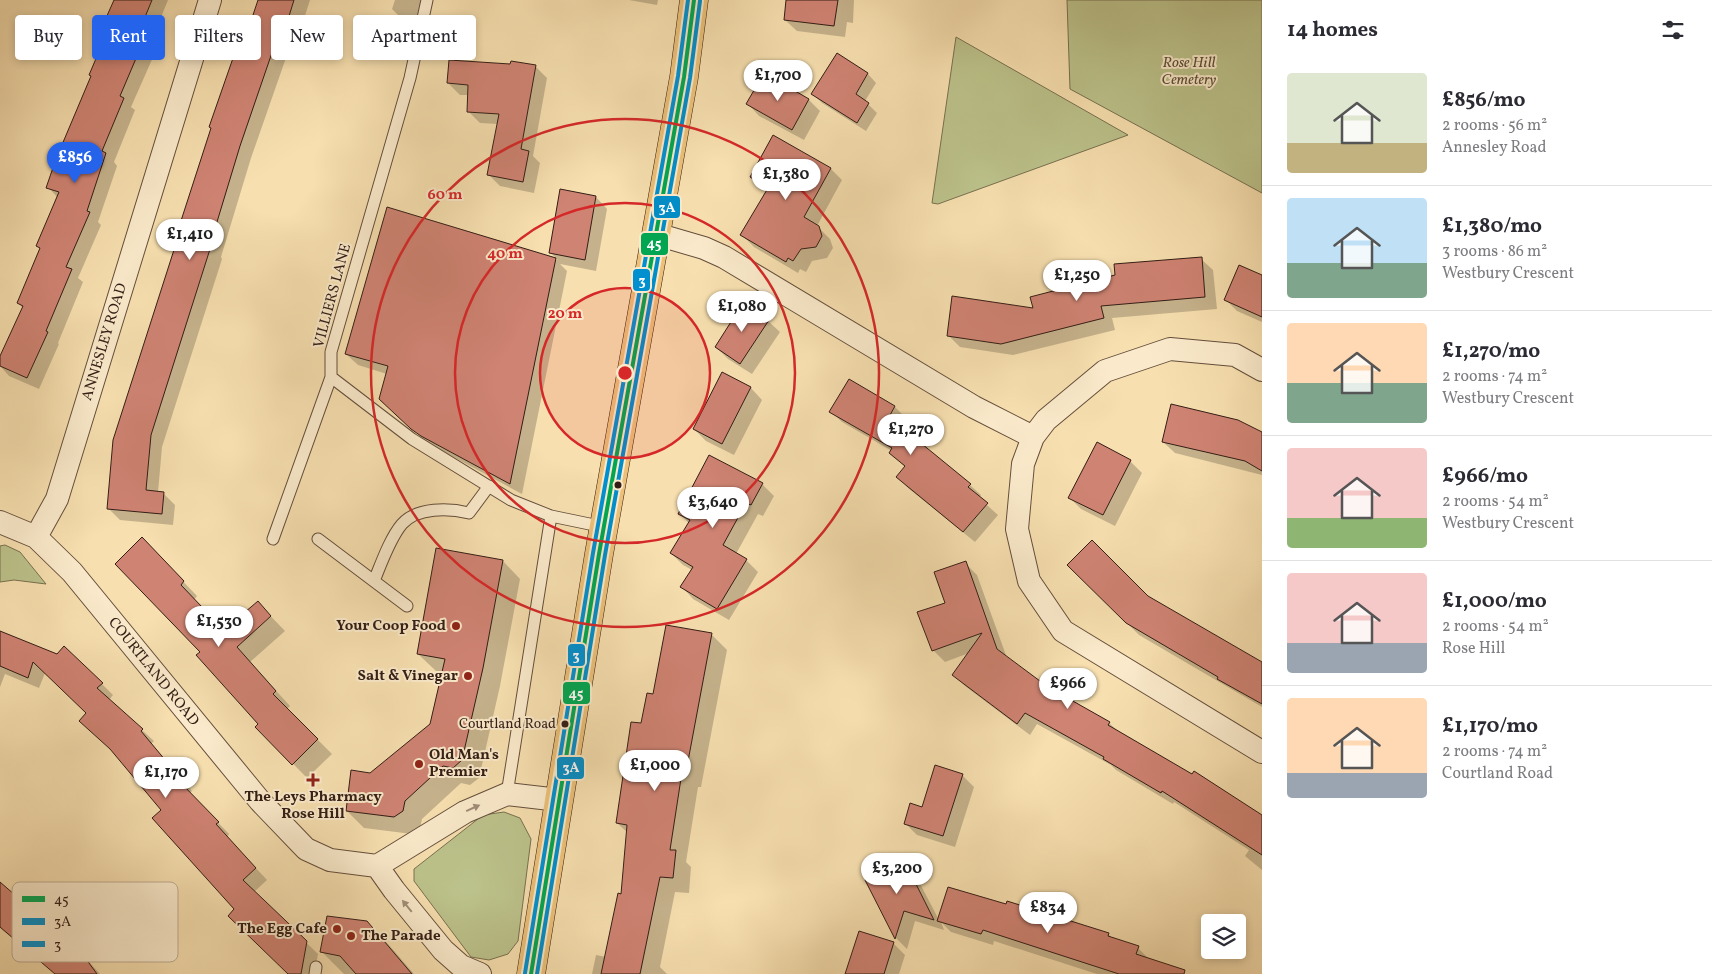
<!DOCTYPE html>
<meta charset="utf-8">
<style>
:root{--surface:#fff;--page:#f7f7f7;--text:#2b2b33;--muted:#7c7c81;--line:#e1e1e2;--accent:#2563eb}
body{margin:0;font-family:Vollkorn,serif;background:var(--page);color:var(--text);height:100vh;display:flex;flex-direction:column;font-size:19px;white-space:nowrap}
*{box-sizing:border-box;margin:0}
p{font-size:16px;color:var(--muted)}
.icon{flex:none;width:28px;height:28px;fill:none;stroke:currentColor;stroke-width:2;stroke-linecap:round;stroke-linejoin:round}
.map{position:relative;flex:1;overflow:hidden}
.sheet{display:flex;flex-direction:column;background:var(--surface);width:450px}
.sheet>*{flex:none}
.hud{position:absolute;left:15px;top:15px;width:475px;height:45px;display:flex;gap:10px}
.controls{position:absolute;left:1201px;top:914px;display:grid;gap:10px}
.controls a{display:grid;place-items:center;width:45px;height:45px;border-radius:5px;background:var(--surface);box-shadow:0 2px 8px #0003;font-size:25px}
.price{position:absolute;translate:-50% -42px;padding:0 11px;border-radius:18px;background:#fff;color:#222;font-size:16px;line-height:32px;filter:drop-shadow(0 1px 2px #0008)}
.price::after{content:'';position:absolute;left:50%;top:30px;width:15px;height:11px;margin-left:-8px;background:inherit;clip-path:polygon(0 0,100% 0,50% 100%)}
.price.current{background:var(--accent);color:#fff}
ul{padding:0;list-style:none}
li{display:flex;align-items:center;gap:15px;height:125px;padding:0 25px}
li+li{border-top:1px solid var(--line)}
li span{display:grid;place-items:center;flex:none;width:140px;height:100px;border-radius:5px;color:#555}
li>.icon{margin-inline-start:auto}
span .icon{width:60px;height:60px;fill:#fffc;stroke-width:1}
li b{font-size:21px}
h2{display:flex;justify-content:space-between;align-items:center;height:60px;padding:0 25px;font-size:21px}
.tag{padding:0 18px;border-radius:5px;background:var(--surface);box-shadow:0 2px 8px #0003;font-size:18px;line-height:45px}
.tag.current{background:var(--accent);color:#fff}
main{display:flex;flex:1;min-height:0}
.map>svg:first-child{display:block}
</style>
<main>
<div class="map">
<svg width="1262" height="974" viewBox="0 0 1262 974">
<rect width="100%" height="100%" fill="#f7dfaf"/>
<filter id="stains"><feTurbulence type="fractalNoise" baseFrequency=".004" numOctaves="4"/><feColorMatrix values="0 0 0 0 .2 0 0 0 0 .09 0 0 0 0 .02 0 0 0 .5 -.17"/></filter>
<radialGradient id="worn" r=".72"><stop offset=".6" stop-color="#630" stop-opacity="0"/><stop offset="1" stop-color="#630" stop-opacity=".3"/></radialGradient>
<path fill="#bcc28b" stroke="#787050" d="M1067 0H1262V193L1070 89Z
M956 37 1128 135 938 204 932 203Z
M5 545 20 552 46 584 14 580 0 582V546Z
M504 812 520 818 531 839 518 941 508 954 489 960 471 957 414 881V869L483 815Z"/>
<path fill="#0003" d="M115 0H168L148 49 154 55 131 107 135 110 114 162 117 166 98 222 101 225 78 278 83 282 58 343 59 344 39 389 9 376 0 366V359L23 308 18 303 41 249 58 198 48 187 112 23 107 18Z
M259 0H310L293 53 288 52 251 158 221 257 222 259 162 447 158 492 163 493 175 505 173 525 120 520 108 508Z
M395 0H422L416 20 398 15 392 9Z
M629 0H658L657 5Z
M787 0H854L853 23 847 22 845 37 797 31 785 20Z
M838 55 868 74 876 83 865 101 877 113 866 131 822 103 813 94Z
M535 66 547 78 533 156 540 163 534 193 500 186 488 174 498 124 480 123 468 111 469 95H460L448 83Z
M764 74 809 100 820 111 804 140 759 116 748 104Z
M774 137 831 169 842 180 817 226 830 239 833 248 827 258 812 261 806 272 800 269 798 273 754 247 742 235 768 191 751 177Z
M596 197 607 209 596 271 560 264 567 271 522 494 435 447 424 440 392 411 387 374 358 365 346 354 387 209 558 260 551 253Z
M1201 259 1213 270 1217 309 1112 318 1115 330 1013 355 960 347 948 335Z
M1262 276V322L1237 311 1225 299Z
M768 321 780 332 752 374 728 359 716 347Z
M723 374 751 388 762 400 734 455 706 441 694 429Z
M849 380 895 407 906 418 900 427 970 485 981 495 979 498 998 515 975 542 908 488 898 477 906 468 890 453 892 451 842 422 831 412Z
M1262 434V475L1175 453 1163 442Z
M1130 461 1142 473 1115 526 1081 509 1070 498Z
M762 484 774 496 763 516 758 514 736 554 746 560 758 572 729 620 693 599 682 587 692 570 683 565 671 553 689 523 679 513Z
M156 553 197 596 194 600 225 632 258 603 285 631 250 662 290 706 287 709 332 754 307 778 257 727 260 724 202 652Z
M503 561 520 579 500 686 479 778 470 785 461 783 422 819 420 828 412 834 364 828 347 811 371 774 431 724 443 672 436 671 418 654Z
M965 563 977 575 1007 658 1047 688 1109 723 1119 732 1262 816V870L1245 856 1249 850 1174 802 1173 804 1116 770 1111 765 1037 724 1030 735 965 686 953 675 969 653 945 662 933 650 946 603Z
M1069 565 1147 597 1262 664V707L1139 635Z
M0 632 102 684 113 695 109 700 154 741 151 744 192 791 190 793 229 834 227 837 267 880 254 892 318 954 314 974H289L88 713 45 673 39 688 5 674 0 687Z
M711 634 727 650 701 787H698L686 862 691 867 689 893 675 892 660 967 667 974H592L596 955 606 957 623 896 628 833 617 823 642 725 654 695Z
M962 775 974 787 955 847 917 835 905 823Z
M904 862 915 874 939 920 1007 906 1008 902 1108 934 1113 939 1138 948 1150 960 1174 974H1097L994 941 993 945 951 932 941 922 944 930 915 921 907 949 896 938 867 881Z
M0 884 81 953 100 974H55L0 928Z
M366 922 389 945 414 974H344L321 951Z
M893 943 905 955 899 974H846Z"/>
<path fill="#cf8373" stroke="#331d15" d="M114 0H152L136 39 143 42 120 96 124 98 102 151 106 153 87 211 90 212 66 267 72 269 46 331 48 332 27 378 0 366V356L23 306 17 303 40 248 36 246 59 192 46 188 56 159 91 76 89 75 112 21 106 18Z
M258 0H294L281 42 276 41 240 146 210 245 211 246 151 435 146 490 164 492 162 514 107 509 113 440 181 228 179 227 211 128 209 127 240 38 245 39Z
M786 0H838L834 26 784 20Z
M837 53 868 73 856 94 869 103 857 123 811 94Z
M449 60 510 64 511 61 536 65 521 149 529 151 523 182 487 175 499 114 467 112 468 85 447 83Z
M764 73 809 99 792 130 746 104Z
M773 135 831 168 804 217 819 226 822 236 816 247 801 249 793 261 788 258 786 262 740 235 768 188 750 177Z
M560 189 596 196 585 260 549 253Z
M387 207 556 258 510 484 421 436 411 429 379 399 388 366 345 354Z
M1202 257 1205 297 1101 306 1104 318 1001 344 947 336 952 296 1033 308 1030 297 1115 275 1114 264Z
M1239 265 1262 275V317L1224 300Z
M743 303 769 320 740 364 715 347Z
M722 372 751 387 722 444 693 429Z
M849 379 895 406 889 417 971 484 968 487 988 503 963 532 896 477 905 466 889 453 892 448 829 412Z
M1171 404 1238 420 1262 432V471L1245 461 1162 442Z
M1097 442 1131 460 1103 515 1068 498Z
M709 455 763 483 751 505 746 503 723 545 747 559 717 609 680 587 693 567 670 553 690 520 678 514Z
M142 537 184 581 181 585 224 630 258 601 271 616 237 647 276 691 273 694 318 739 292 765 255 727 258 724 196 655 200 652 115 564Z
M1092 540 1148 596 1262 662V704L1217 679 1218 677 1126 623 1067 565Z
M436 548 503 560 483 668 462 760 453 768 443 766 405 801 403 811 394 817 346 811 351 770 370 773 430 724 445 659 417 654Z
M966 561 997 649 1048 687 1110 722 1108 725 1192 774 1194 771 1262 815V855L1162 791 1161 793 1103 759 1104 757 1025 713 1017 724 952 675 982 633 932 651 917 612 945 603 934 572Z
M666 625 712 633 686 772H682L670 850H676L673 878 660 877 640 974H601L618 893 621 894 627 825 616 823 631 722 641 723 647 693 653 694Z
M0 631 57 654 64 646 103 683 97 688 143 729 141 731 181 779 179 781 219 822 216 824 256 868 243 880 307 941 301 974H288L228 916 234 909 152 818 161 810 110 749 79 721 86 713 33 662 28 678 0 666Z
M935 765 963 774 943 836 904 824 910 803 922 807Z
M904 860 934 920 904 911 895 939 865 880Z
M0 882 81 952 97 974H55L0 927Z
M948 887 1006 904 1007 901 1109 933 1108 936 1139 946 1136 954 1185 970 1184 974H1119L983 930 981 934 937 921Z
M327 916 367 921 412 974H356L340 956 320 952Z
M859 931 894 942 884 974H845Z"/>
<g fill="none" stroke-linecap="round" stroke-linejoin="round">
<g stroke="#644e3c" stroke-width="13">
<path id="service" d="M427 0 410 78 331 352V377L412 439 511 500 551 516
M273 539 331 377
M318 539 407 606
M374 581C381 564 390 538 402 524 417 507 449 508 469 513L489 486
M507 794 551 516 604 527
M315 974 316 967"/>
</g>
<g stroke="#644e3c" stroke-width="24">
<path id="minor" d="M656 234 704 248 724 257 974 407 1033 437
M1262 370 1235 355 1170 349 1105 371 1046 420 1033 437 1023 464 1017 529 1029 581 1063 631 1262 752
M0 522 36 537 72 572 260 801 306 849 330 860 377 866
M36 537 57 499 210 0
M480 974 461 966 443 950 394 890 377 866 465 812 507 794 559 800"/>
</g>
<g stroke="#331d15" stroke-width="29">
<path id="primary" d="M531 974 599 554 684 77 694 0"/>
</g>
<use href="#service" stroke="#faeacb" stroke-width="11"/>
<use href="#minor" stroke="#faeacb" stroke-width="22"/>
<use href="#primary" stroke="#ecc078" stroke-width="28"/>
<g stroke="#faeacb" stroke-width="8">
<path id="bus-1" d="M531 974 599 554 684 77 694 0"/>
</g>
<g stroke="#faeacb" stroke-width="8">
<path id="bus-2" d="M537 974 605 555 690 78 700 1"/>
</g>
<g stroke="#faeacb" stroke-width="8">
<path id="bus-3" d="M525 973 593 553 678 76 688 0"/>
</g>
<use href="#bus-1" stroke="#00a651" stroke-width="4"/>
<use href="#bus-2" stroke="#008eca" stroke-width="4"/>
<use href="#bus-3" stroke="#0090d0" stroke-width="4"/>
</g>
<defs><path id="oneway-solid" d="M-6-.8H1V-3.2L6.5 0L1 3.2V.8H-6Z" transform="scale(1.25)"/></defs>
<g fill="#a08e79">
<use href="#oneway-solid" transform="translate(473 808) rotate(-24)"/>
<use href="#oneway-solid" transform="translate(407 906) rotate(-129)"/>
</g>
<circle cx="625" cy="373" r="85" fill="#d62828" fill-opacity=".12"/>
<g fill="none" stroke="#d62828" stroke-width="2.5">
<circle cx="625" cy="373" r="85"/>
<circle cx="625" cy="373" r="170"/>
<circle cx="625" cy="373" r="254"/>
</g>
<g fill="#331d15" stroke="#faeacb" stroke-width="2">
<circle cx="618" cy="485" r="4.5"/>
<circle cx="565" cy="724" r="4.5"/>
</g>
<g fill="#8f2418" stroke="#faeacb" stroke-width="2">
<circle cx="456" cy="626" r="5"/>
<circle cx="468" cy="676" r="5"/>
<circle cx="419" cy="764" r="5"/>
<path d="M310.5 772.5h5v5h5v5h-5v5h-5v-5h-5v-5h5z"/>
<circle cx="337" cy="929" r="5"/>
<circle cx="351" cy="936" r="5"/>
</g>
<g text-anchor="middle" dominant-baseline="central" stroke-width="4" stroke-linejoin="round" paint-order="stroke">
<g font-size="14" fill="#331d15" stroke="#faeacb" text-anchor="end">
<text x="556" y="724">Courtland Road</text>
</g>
<g font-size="15" font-style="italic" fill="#5c4f38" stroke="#faeacb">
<text x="1189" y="63">Rose Hill<tspan x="1189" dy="17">Cemetery</tspan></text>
</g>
<g font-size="15" fill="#331d15" stroke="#faeacb">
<text transform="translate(333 296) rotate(-75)">VILLIERS LANE</text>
<text transform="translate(105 342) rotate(-73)">ANNESLEY ROAD</text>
<text transform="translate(153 672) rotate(51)">COURTLAND ROAD</text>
</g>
<g font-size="15" font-weight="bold" fill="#331d15" stroke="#faeacb" text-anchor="end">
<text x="446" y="626">Your Coop Food</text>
<text x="458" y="676">Salt &amp; Vinegar</text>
<text x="429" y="755" text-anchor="start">Old Man's<tspan x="429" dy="17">Premier</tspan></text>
<text x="313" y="797" text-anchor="middle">The Leys Pharmacy<tspan x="313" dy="17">Rose Hill</tspan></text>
<text x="327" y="929">The Egg Cafe</text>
<text x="361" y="936" text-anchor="start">The Parade</text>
</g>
</g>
<rect x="12" y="882" width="166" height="80" rx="8" fill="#faeacb" stroke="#beac94" stroke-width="1"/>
<rect x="22" y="896" width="23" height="6" fill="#00a651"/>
<rect x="22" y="918" width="23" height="7" fill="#008eca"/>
<rect x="22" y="941" width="23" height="6" fill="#0090d0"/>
<g font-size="14" fill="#331d15">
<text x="54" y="904">45</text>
<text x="54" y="926">3A</text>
<text x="54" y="949">3</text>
</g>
<circle cx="625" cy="373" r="8" fill="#d62828" stroke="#faeacb" stroke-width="2.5"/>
<g font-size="15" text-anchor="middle" font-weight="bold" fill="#d62828" stroke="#faeacb" stroke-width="4" stroke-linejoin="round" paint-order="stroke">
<text x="445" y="199">60 m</text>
<text x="505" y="258">40 m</text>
<text x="565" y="318">20 m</text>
</g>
<g stroke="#faeacb" stroke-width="2">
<rect x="653" y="195" width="28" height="24" rx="5" fill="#008eca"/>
<rect x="640" y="232" width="29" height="24" rx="5" fill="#00a651"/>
<rect x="632" y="268" width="19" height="24" rx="5" fill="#0090d0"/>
<rect x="567" y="643" width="19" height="24" rx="5" fill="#0090d0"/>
<rect x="562" y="681" width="29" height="24" rx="5" fill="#00a651"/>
<rect x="556" y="756" width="29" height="24" rx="5" fill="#008eca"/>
</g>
<g font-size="14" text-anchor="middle" font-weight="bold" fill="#fff">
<text x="667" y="212">3A</text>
<text x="654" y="248">45</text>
<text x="642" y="285">3</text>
<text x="576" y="660">3</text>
<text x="576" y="698">45</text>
<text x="571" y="772">3A</text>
</g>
<rect width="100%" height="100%" filter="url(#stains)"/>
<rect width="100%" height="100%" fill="url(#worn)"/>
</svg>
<div class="controls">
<a><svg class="icon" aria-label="layers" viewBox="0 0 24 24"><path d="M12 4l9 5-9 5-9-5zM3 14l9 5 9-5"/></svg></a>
</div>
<b class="price" style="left:778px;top:102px">£1,700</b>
<b class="price current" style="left:75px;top:184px">£856</b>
<b class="price" style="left:786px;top:201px">£1,380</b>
<b class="price" style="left:190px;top:261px">£1,410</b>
<b class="price" style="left:1077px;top:302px">£1,250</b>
<b class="price" style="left:742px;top:333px">£1,080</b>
<b class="price" style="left:911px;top:456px">£1,270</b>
<b class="price" style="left:713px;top:529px">£3,640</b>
<b class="price" style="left:219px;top:648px">£1,530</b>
<b class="price" style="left:1068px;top:710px">£966</b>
<b class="price" style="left:655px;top:792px">£1,000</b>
<b class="price" style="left:166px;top:799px">£1,170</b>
<b class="price" style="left:897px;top:895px">£3,200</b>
<b class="price" style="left:1048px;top:934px">£834</b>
<div class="hud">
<a class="tag">Buy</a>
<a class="tag current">Rent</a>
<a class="tag">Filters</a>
<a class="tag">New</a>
<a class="tag">Apartment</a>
</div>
</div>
<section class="sheet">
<h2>14 homes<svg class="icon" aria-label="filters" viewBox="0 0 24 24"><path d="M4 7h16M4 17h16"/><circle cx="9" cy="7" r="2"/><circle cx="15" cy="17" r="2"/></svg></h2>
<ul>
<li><span style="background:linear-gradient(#dfe7d0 70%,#c2b280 0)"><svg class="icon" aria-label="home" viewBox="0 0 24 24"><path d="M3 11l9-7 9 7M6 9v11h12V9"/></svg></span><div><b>£856/mo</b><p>2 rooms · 56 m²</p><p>Annesley Road</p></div></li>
<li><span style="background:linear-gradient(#bfe0f5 65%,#7fa58c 0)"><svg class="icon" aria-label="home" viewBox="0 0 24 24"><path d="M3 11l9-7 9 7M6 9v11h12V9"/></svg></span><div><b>£1,380/mo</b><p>3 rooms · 86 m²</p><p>Westbury Crescent</p></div></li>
<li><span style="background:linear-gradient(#ffd9b3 60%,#7fa58c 0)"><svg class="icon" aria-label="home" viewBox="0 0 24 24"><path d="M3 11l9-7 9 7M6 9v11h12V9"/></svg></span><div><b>£1,270/mo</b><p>2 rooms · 74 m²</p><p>Westbury Crescent</p></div></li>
<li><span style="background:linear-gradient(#f6c9c9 70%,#8fb573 0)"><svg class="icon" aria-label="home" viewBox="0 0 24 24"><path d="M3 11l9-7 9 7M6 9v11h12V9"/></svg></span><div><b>£966/mo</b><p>2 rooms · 54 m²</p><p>Westbury Crescent</p></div></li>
<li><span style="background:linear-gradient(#f6c9c9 70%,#9aa5b1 0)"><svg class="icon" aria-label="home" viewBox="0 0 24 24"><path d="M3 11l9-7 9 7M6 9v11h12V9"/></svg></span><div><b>£1,000/mo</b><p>2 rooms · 54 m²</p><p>Rose Hill</p></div></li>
<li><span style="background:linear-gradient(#ffd9b3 75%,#9aa5b1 0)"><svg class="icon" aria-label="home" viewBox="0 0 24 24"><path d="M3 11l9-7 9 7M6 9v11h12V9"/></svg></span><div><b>£1,170/mo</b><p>2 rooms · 74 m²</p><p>Courtland Road</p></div></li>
</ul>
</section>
</main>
